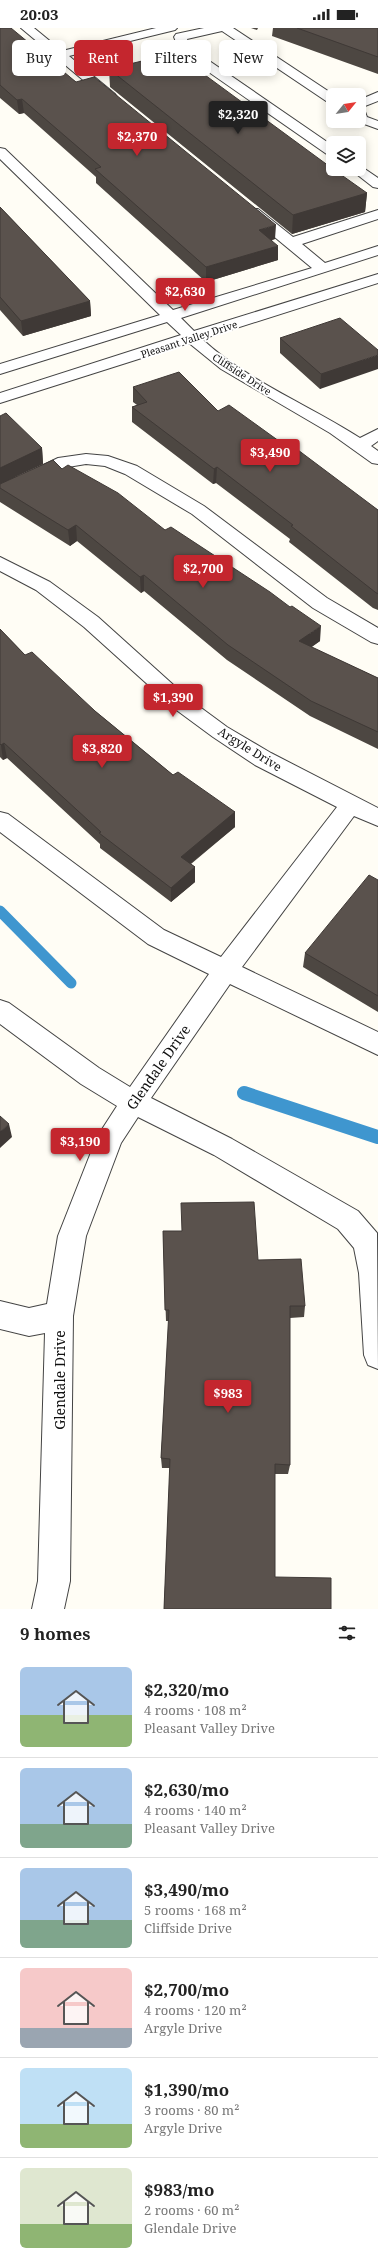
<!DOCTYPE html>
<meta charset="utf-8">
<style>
:root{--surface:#fff;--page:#f2f2f2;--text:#222;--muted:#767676;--line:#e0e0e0;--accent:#c4262e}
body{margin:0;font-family:"Noto Serif",serif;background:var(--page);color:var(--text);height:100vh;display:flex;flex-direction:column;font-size:15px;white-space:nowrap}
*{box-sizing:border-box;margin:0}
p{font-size:13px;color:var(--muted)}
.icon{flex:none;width:22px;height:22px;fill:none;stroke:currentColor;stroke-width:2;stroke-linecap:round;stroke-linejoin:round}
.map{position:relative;height:1581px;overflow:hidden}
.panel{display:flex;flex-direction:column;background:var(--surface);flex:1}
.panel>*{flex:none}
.top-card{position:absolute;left:12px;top:12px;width:354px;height:36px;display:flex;gap:8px}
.needle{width:26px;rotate:60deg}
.controls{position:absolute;left:326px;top:60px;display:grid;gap:8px}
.controls a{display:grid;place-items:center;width:40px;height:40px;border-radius:6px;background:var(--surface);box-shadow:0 2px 10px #0003;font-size:20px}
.price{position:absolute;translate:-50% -34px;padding:0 9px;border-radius:4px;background:var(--accent);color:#fff;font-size:13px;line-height:26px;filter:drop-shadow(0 1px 2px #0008)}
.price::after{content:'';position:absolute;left:50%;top:24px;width:12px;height:9px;margin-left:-6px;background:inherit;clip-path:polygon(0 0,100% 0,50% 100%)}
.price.active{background:#222;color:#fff}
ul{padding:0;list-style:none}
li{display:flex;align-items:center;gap:12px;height:100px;padding:0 20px}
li+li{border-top:1px solid var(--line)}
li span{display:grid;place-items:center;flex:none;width:112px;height:80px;border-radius:6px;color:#555}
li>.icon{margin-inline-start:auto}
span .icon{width:48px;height:48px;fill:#fffc;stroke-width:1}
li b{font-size:17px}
h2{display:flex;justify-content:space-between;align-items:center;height:48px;padding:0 20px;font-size:17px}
.tag{padding:0 14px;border-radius:6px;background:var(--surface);box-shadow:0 2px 10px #0003;font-size:14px;line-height:36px}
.tag.active{background:var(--accent);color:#fff}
.status{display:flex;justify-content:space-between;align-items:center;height:28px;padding:0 20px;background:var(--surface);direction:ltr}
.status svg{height:11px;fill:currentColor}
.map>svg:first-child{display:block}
</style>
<div class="status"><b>20:03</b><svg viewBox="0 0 49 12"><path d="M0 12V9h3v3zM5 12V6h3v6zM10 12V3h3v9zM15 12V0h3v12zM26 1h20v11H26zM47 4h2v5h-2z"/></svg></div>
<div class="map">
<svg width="378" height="1581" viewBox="0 0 378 1581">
<rect width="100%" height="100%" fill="#fffdf5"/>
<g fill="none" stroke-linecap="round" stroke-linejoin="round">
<path stroke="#3f96cf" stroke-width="11" d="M0 883 71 955"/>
<path stroke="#3f96cf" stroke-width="14" d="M244 1065 378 1109"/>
<g stroke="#444" stroke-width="2">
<path id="minor" d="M21 0H34L62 23 156 0H177L175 2 69 28 115 66 117 69 111 73 107 72Z
M204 0H233L334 67 333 76 329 75 222 3 187 11 189 19 333 118V128L328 127 180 24 174 9 176 6Z
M378 64V73L360 80 364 81 367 89 378 93V101L356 93H359V72Z
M0 120 5 121 173 282 312 240 248 187 246 184 248 181H258L293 209 378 182V191L302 216 325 235 378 218V227L181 290 194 303 378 246V255L202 311C247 353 309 377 360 410L378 401V413L371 418 378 423V436L372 435 330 405 221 341 189 315 0 375V365L181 307 167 294 0 346V336L160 287 0 131Z
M359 137 378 150V160L373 159 350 141H359Z
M86 426 108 428 137 438 204 478 327 570 378 600V616L371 614 313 580 192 486 125 446 105 438 86 436 68 439 0 471V458L58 430Z
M0 529 50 554 98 589 189 671 227 699 271 725 378 780V798L354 788 242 939 378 1004V1027L230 956 151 1070 232 1111 358 1183 377 1205 378 1341 368 1337 364 1327 359 1245 354 1220 338 1201 214 1127 138 1089 121 1115 86 1208 73 1288 70 1553 64 1581H32L38 1553 45 1305 29 1308 0 1301V1273L29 1280 47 1276 58 1208 97 1109 117 1078 81 1056 0 996V972L9 975 99 1040 130 1059 209 946 148 916 0 804V784L8 786 164 902 221 929 337 779 255 737 213 709 175 681 84 599 36 562 0 543Z"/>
</g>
<use href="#minor" fill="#fff" fill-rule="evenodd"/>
</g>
<path fill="#4d4742" d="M0 0 76 54 275 211 272 212 278 232 206 254 96 155V149L24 85 19 86 0 70Z
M251 0H258L257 2Z
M273 0H378V46L272 8Z
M109 41 367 165 365 184 292 206 110 59Z
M0 179 90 273 91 288 23 308 0 282Z
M280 310 378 322 320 361 280 325Z
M133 359 218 383 290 421 378 482V582L373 580 289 514 290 511 216 455 213 456 132 394V379L137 377 133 374Z
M0 388 42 420 43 436 14 449 62 441 165 502 320 613 311 619 378 650V721L310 688 227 632 144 563 141 565 77 513 70 518 0 474Z
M0 601 25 627 95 683 173 747 235 784V799L191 836 195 839V854L171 874 100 820V816L7 730 3 732 0 729Z
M378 852V984L303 939 305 925Z
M163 1203H182L258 1232 305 1278 304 1289 290 1290V1437L288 1446H275L164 1581 170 1440H162L161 1430 169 1293H166Z"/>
<path fill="#3f3936" d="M22 71 24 85 19 86 17 72Z
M367 165 365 184 292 206 293 187Z
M276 197 275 211 258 216 259 202Z
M278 218V232L206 254V239Z
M90 273 91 288 23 308 21 293Z
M378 327V341L320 361 321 346Z
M42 420 43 436 0 456V440Z
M217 439 216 455 213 456 214 441Z
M76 497 77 513 70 518 68 502Z
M144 547V563L141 565 140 549Z
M321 598 320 613 298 629 299 613Z
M4 715 7 730 3 732 1 717Z
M235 784V799L181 843V829Z
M195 839V854L171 874V860Z
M9 1096 12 1109 0 1120V1104Z"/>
<path fill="#5a524d" stroke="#3f3936" d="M0 0H11L76 54 94 49 276 197 259 202 278 218 206 239 95 141 101 139 22 71 17 72 0 57Z
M297 0H378V29Z
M175 25 333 141 367 165 293 187 109 41Z
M0 179 90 273 21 293 0 269Z
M340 290 378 322V327L321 346 280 310Z
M179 344 218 383 229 377 290 421 294 419 378 482V566L375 564 291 498 293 497 217 439 214 441 132 379 147 374 133 359Z
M6 385 42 420 0 440V388Z
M53 432 62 441 68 437 118 465 165 502 171 499 270 564 290 579 292 578 321 598 299 613 378 650V704L311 673 228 617 144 547 140 549 76 497 68 502 0 460V456Z
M0 601 25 627 32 624 95 683 173 747 178 744 235 784 181 829 195 839 171 860 99 805 101 804 4 715 1 717 0 716Z
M369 847 378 852V968L305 925Z
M0 1088 9 1096 0 1104Z
M254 1174 258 1232 301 1231 305 1278H290V1437L275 1436V1549L331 1550V1581H164L170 1431 161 1430 169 1282H165L163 1203H182L181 1175Z"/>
<g text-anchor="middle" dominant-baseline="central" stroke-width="4" stroke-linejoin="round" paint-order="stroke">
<g font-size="10" fill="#111" stroke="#fff">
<text transform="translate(189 311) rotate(-18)">Pleasant Valley Drive</text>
<text transform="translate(242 346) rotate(33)">Cliffside Drive</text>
</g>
<g font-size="12" fill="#111" stroke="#fff">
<text transform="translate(250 721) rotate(32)">Argyle Drive</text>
</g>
<g font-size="14" fill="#111" stroke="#fff">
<text transform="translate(158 1039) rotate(-55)">Glendale Drive</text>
<text transform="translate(59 1352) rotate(-90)">Glendale Drive</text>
</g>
</g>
</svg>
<div class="controls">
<a><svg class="needle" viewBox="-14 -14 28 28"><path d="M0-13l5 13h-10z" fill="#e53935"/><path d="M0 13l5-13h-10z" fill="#767676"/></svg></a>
<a><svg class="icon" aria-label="layers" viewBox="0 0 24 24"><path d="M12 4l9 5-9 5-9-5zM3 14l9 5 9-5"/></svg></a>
</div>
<b class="price active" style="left:238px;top:107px">$2,320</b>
<b class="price" style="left:137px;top:129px">$2,370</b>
<b class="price" style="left:185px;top:284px">$2,630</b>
<b class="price" style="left:270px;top:445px">$3,490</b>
<b class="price" style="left:203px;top:561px">$2,700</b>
<b class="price" style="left:173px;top:690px">$1,390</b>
<b class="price" style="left:102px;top:741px">$3,820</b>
<b class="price" style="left:80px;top:1134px">$3,190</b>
<b class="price" style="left:228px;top:1386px">$983</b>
<div class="top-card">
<a class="tag">Buy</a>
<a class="tag active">Rent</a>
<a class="tag">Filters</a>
<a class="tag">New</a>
</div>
</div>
<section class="panel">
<h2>9 homes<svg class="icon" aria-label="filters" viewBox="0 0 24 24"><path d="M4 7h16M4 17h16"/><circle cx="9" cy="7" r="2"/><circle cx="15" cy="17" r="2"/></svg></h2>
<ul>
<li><span style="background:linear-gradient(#a9c7e8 60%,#8fb573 0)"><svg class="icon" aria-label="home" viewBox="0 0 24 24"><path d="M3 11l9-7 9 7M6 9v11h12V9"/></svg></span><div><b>$2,320/mo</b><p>4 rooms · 108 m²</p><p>Pleasant Valley Drive</p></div></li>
<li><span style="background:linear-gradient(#a9c7e8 70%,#7fa58c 0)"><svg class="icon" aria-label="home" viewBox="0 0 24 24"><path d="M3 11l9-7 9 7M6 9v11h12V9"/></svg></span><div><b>$2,630/mo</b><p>4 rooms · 140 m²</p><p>Pleasant Valley Drive</p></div></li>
<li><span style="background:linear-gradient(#a9c7e8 65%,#7fa58c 0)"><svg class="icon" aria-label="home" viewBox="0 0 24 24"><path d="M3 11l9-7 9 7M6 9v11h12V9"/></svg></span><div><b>$3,490/mo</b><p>5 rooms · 168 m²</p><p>Cliffside Drive</p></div></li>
<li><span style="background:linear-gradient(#f6c9c9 75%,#9aa5b1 0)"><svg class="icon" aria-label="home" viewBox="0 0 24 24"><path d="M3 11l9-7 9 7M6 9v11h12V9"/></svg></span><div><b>$2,700/mo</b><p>4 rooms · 120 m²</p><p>Argyle Drive</p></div></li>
<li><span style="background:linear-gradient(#bfe0f5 70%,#8fb573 0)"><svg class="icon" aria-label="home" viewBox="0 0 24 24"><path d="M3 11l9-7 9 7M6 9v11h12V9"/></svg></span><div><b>$1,390/mo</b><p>3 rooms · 80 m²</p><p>Argyle Drive</p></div></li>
<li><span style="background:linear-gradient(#dfe7d0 70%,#8fb573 0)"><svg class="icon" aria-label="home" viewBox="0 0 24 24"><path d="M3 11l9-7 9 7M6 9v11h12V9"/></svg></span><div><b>$983/mo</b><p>2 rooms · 60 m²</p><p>Glendale Drive</p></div></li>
</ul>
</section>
